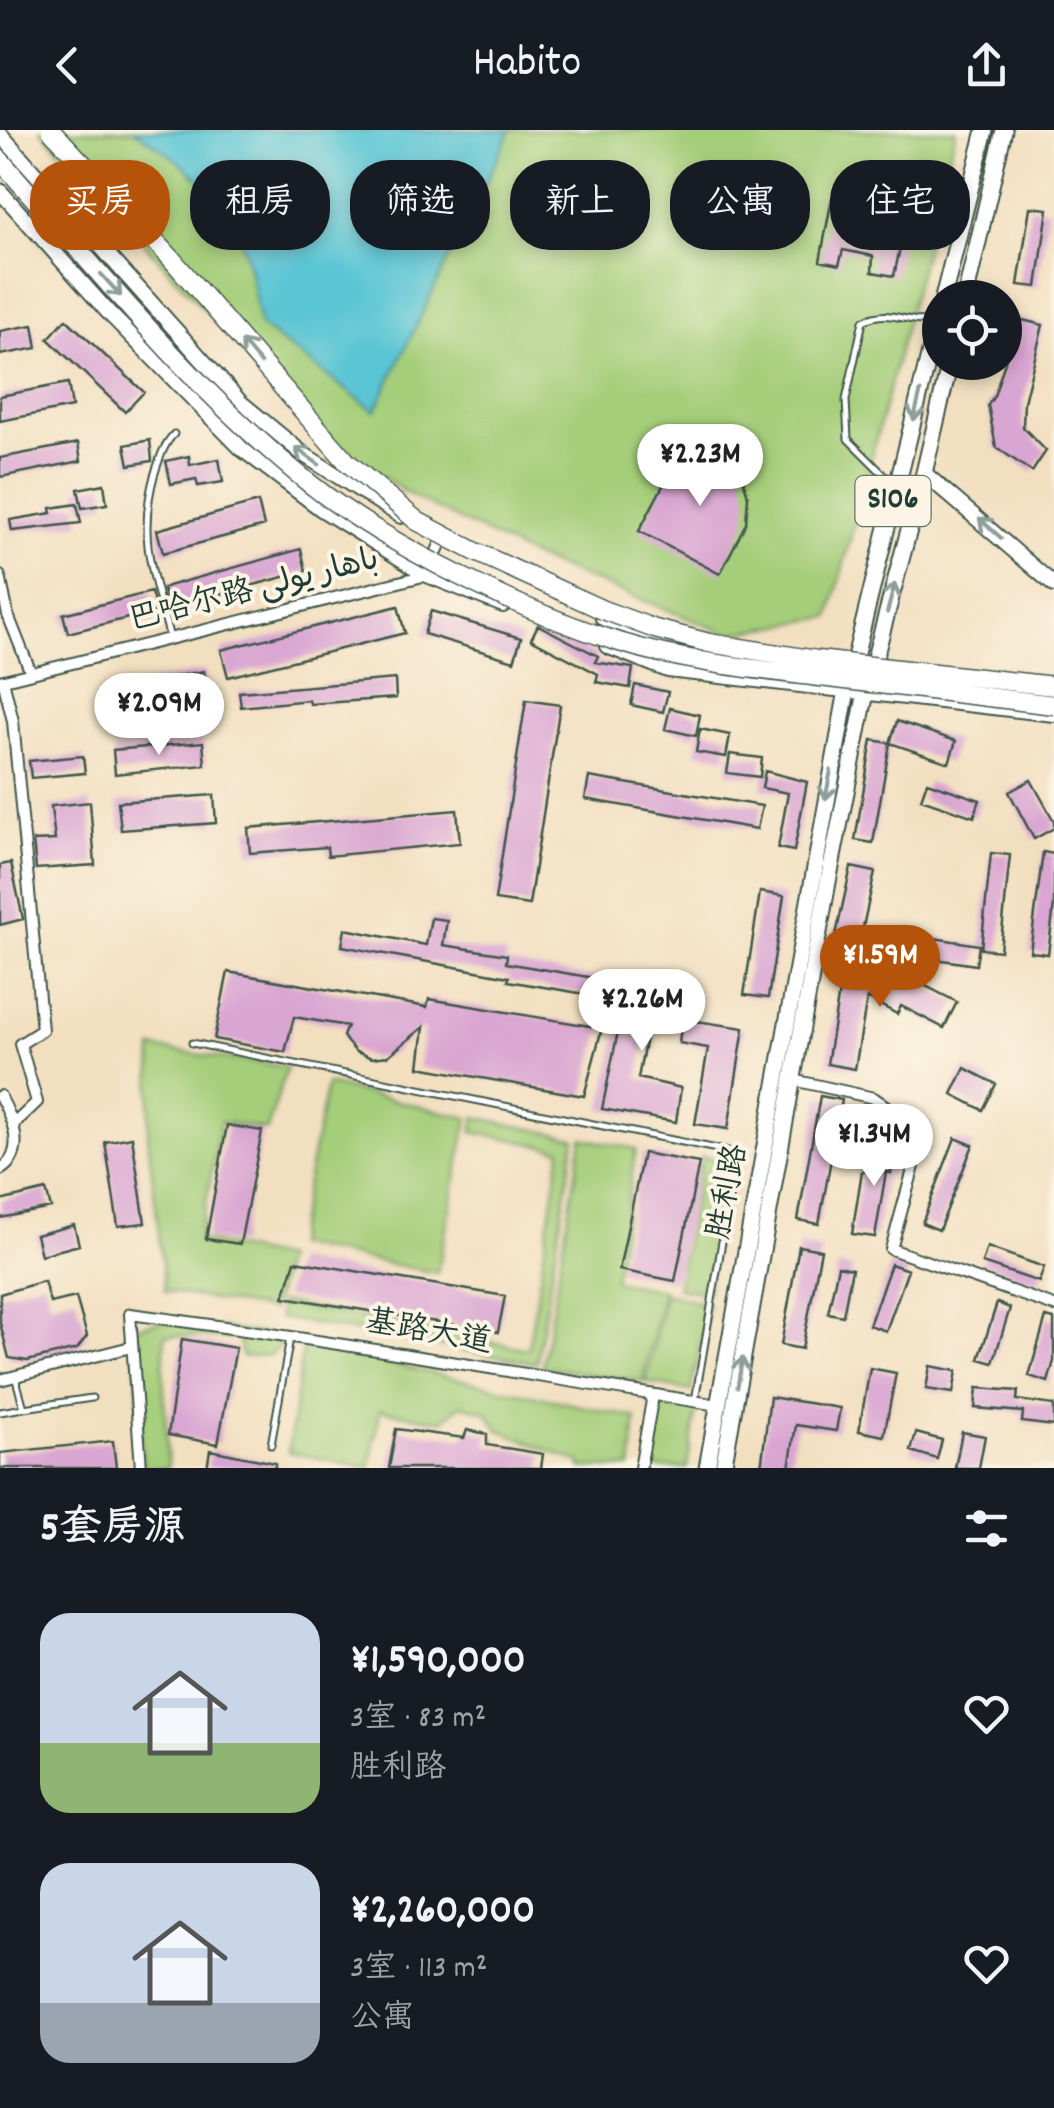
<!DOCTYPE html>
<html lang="zh">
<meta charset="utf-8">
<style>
:root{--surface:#171b24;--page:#242831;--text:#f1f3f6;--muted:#9ea1a6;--accent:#b45309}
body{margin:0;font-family:Dekko,"Playpen Sans Arabic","LXGW WenKai TC",sans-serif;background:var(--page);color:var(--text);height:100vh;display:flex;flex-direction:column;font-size:38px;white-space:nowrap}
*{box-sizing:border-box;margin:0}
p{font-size:32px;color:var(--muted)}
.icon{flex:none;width:55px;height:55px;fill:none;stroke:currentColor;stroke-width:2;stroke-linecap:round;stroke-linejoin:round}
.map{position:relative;height:1338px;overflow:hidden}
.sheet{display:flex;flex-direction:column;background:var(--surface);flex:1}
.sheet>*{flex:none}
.banner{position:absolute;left:30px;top:30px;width:995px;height:90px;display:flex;gap:20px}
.tools{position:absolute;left:922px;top:150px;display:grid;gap:20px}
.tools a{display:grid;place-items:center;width:100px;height:100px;border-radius:50%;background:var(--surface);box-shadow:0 5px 15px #0003;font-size:50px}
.price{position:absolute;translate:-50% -85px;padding:0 22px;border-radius:35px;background:#fff;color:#222;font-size:32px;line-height:65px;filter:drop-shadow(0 2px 5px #0008)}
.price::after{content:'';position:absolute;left:50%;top:60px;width:30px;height:22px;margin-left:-15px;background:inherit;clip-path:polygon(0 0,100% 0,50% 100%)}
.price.current{background:var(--accent);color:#fff}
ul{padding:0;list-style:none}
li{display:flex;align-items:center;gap:30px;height:250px;padding:0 40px}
li span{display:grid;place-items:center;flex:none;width:280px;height:200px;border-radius:30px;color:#555}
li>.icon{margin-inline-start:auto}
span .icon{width:120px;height:120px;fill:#fffc;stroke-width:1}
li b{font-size:42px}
h2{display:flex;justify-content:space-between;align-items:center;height:120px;padding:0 40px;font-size:42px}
.pill{padding:0 35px;border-radius:40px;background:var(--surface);box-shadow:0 5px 15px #0003;font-size:35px;line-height:90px}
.pill.current{background:var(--accent);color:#fff}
header{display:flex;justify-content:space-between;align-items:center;height:130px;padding:0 40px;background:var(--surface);font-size:45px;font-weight:600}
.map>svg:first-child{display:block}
</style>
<header><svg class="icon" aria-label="back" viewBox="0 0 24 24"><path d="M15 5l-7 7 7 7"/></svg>Habito<svg class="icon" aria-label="share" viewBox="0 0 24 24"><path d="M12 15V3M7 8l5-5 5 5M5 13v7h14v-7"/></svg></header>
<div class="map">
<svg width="1054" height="1338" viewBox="0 0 1054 1338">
<rect width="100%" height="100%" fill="#fcf5e5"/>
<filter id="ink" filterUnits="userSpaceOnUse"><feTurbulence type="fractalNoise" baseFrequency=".01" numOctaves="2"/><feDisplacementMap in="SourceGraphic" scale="20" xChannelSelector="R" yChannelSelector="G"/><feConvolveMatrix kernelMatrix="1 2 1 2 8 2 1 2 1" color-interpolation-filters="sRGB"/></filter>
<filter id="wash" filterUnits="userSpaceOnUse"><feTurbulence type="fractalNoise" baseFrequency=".0048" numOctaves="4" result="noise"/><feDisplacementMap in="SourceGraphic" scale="40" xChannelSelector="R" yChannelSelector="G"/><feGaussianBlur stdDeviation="2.25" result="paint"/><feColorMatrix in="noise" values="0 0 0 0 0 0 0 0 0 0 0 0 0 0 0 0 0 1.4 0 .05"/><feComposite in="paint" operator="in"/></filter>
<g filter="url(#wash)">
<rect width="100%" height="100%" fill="#f2dfc0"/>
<path fill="#a5ce7a" stroke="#628657" stroke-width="2.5" d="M41 0H956L830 487 728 504 529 425 406 363 309 294Z
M153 918 287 937 267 1000 221 992 199 1110 284 1129 272 1180 165 1161 148 1007Z
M327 954 468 988 437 1143 294 1115Z
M475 987 575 1008 536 1233 279 1188 280 1172 528 1219 561 1019 472 1002Z
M582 1008 636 1019 614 1151 663 1160 642 1252 542 1237Z
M702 1026 727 1032 707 1163 677 1158Z
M665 1163 708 1174 691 1261 646 1252Z
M161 1191 265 1204 283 1211 271 1225 242 1227 239 1209 165 1205 163 1242 168 1338H143L134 1198Z
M303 1215 636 1288 631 1338H581V1333L499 1300 487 1282 461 1275 442 1291 380 1280 370 1338 288 1322Z
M661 1270 697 1276 687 1338H651Z"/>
<path fill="#5ac5d4" stroke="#3c8184" stroke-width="2.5" d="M134 0H511L375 281 260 196C255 171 252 144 244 119 227 64 180 30 134 0Z"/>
<g id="blocks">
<path fill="#d9a5d2" d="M843 64H861L909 76 894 146 872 142 873 126 843 120 839 135 820 131 832 68Z
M1030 77 1048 79 1037 157 1018 155Z
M1014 188 1043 195 1024 272 1023 297 1046 321 1032 342 996 317 988 275 994 266 1005 232Z
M66 189 144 262 125 282 48 209Z
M33 195 37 218 0 225V201Z
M68 253 72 277 0 291V266Z
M150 310 152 331 129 335 125 315Z
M686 312 742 344 748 367 746 393 720 444 639 401Z
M78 313 81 331 0 347V328Z
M189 326 190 335 219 329 223 352 198 356 196 349 171 354 166 331Z
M104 354 107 374 82 378 78 359Z
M258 372 264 396 163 423 157 400Z
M77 374 81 393 12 401 10 390 52 383 51 378Z
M301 419 306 441 168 478 163 459 168 456Z
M151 462 156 481 68 503 63 484Z
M398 476 405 503 228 547 221 520Z
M431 481 521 508 514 531 424 504Z
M538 495 598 526 595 532 633 538 630 558 596 552 598 544 531 509Z
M204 541 206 553 182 559 183 567 104 583 100 562Z
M395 549 396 568 310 574 309 570 241 577 239 562Z
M635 555 668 562 663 582 631 575Z
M526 570 560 575 529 775 495 770Z
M670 578 700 585 696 606 665 599Z
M897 591 956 611 949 633 890 613Z
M700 599 730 605 726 627 696 622Z
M872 610 890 613 873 713 855 710Z
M203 612 205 635 115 644 113 620Z
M730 624 762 628 760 647 727 643Z
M83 626 85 643 31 648 29 631Z
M765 641 807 652 794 721 778 718 788 663 762 658Z
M589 647 762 676 757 699 585 669Z
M1031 650 1054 691V698L1034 709 1009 662Z
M927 652 980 670 974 687 921 669Z
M214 665 216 693 121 700 118 672Z
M90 672 95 735 36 739 33 711 55 710 51 676Z
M457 680 460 713 328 726 327 717 250 723 248 698Z
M1043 722 1054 724V775L1048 824 1030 822Z
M991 723 1010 725 1000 821 981 819Z
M11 733 23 789 0 795V735Z
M851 737 875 742 863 797 979 815 976 835 834 814Z
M760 762 784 766 768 868 744 865Z
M431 788 447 790 443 815 507 825 506 833 606 850 603 867 508 851 509 847 342 816 345 799 426 815Z
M907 838 919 847 916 851 957 872 944 898 901 876 897 884 867 868 855 939 827 934 842 844 885 851 886 849 896 854Z
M228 842 427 877 429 869 602 898 584 966 419 937 424 897 388 926 372 928 356 922 347 912 343 906 347 896 294 887 285 922 214 909Z
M629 848 683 859 677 893 650 888 638 948 681 958 676 992 602 979Z
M682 889 744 898 728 999 695 994 708 918 679 913Z
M965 938 996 954 983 980 952 964Z
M820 966 842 970 819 1094 798 1090Z
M227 995 262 1001 240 1114 206 1109Z
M879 1004 896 1007 891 1043 886 1042 875 1107 852 1104 862 1041 875 1043Z
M132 1007 145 1093 118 1096 105 1012Z
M955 1008 973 1015 939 1100 922 1093Z
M643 1023 699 1033 675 1151 619 1140Z
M46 1060 51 1078 0 1088V1071Z
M74 1095 79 1115 41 1125 36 1105Z
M799 1116 821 1120 802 1219 781 1215Z
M987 1117 1044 1137 1039 1152 982 1133Z
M295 1131 505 1166 498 1202 284 1167Z
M891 1134 908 1140 886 1201 869 1195Z
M838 1136 852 1139 843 1186 828 1183Z
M44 1151 50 1173 76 1167 87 1206 77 1219 27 1231 9 1228 0 1193V1164Z
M997 1173 1010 1178 993 1233 979 1229Z
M1046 1187 1054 1189V1231L1048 1252 1029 1246Z
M182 1209 236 1218 218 1314 168 1305Z
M930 1236 957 1241 953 1263 926 1259Z
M870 1238 896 1243 884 1306 859 1301Z
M977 1258 1018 1261 1017 1270 1054 1275V1296L1022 1292 1023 1282 975 1278Z
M770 1267 840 1278 836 1301 796 1295 789 1338H761Z
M396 1299 464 1308 467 1300 487 1304V1315L543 1324 541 1338H389Z
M962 1302 985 1306 979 1338H955Z
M916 1303 942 1310 937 1329 911 1321Z
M113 1311 116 1338H0V1323Z
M210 1320 275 1333V1338H207Z"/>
</g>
</g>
<g filter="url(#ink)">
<use href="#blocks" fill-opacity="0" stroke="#3f5549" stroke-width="2.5"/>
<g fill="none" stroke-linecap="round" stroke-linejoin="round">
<g stroke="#3f5549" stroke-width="9">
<path id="service" d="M893 354 848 309 846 270 863 191C894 176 908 198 936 188
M170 508C154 448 137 409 154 346 159 331 163 315 174 304
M192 913 737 1023 695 1271
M15 1246 24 1278 92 1268
M0 1282 24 1278
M271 1315 290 1208"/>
</g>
<g stroke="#3f5549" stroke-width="14">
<path id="minor" d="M0 446 8 485 31 543
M3 550 13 591 42 900 20 914 37 972 15 993
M0 551 427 445 441 412
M793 950 874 968 916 997 919 1018 891 1119 1054 1176
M0 966C12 988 28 1023 0 1040
M0 1250 131 1217
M141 1338 130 1184C327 1210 522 1244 718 1275
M640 1338 653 1265"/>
</g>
<g stroke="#3f5549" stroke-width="18">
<path id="secondary" d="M0 4 240 272 303 324 401 386
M0 61 108 182 242 319 320 378 427 445 503 475
M924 343 1054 455
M603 488 666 516 720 523
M607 516 668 540 1054 584"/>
</g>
<g stroke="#3f5549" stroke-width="19">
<path id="primary" d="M943 168 985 0
M965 168 1004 0
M707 1338 847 560 940 181
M723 1338 828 752 866 562 924 343 950 232"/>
</g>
<use href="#service" stroke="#fff" stroke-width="5"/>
<use href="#minor" stroke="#fff" stroke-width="10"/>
<use href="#secondary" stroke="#fff" stroke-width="14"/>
<use href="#primary" stroke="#fff" stroke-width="15"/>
<g stroke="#3f5549" stroke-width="21" stroke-linecap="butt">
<path id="trunk-bridge" d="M51 0 170 127 347 332 417 391 476 422 603 480 655 499 709 513 817 530 1054 556
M0 30C99 141 193 260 309 353 388 416 523 482 619 512 684 532 753 539 820 547 898 556 976 565 1054 575"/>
</g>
<use href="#trunk-bridge" stroke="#fff" stroke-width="18"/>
</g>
<defs><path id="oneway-shaft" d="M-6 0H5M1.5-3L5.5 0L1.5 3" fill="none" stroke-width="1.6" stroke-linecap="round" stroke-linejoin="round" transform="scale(2.5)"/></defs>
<g stroke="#8f9e9a">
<use href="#oneway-shaft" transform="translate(111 155) rotate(48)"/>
<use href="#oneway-shaft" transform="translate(251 222) rotate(-130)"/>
<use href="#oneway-shaft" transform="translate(917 276) rotate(104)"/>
<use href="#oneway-shaft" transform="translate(307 326) rotate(-145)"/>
<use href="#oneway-shaft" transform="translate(990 398) rotate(-138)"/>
<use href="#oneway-shaft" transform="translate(891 468) rotate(-75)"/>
<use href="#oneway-shaft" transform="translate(828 655) rotate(101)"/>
<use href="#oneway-shaft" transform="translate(740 1242) rotate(-80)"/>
</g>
</g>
<g text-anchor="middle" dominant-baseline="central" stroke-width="8" stroke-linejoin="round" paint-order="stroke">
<rect fill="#fcf5e5" stroke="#617469" stroke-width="2.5" x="855.5" y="346" width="75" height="50" rx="8"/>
<g font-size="30" font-weight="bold" fill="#1f3d34">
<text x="893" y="371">S106</text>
</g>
<g font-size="32" fill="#1f3d34" stroke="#fcf5e5">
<text transform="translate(254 462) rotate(-14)">巴哈尔路 باھار يولى</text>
<text transform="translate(730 1062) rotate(-79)">胜利路</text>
<text transform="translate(428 1204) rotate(10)">基路大道</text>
</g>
</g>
</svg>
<div class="tools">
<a><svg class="icon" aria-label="locate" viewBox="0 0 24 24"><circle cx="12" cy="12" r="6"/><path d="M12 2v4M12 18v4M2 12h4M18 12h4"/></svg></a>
</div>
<b class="price" style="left:700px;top:379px">¥2.23M</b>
<b class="price" style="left:159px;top:628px">¥2.09M</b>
<b class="price current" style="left:880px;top:880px">¥1.59M</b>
<b class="price" style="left:642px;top:924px">¥2.26M</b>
<b class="price" style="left:874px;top:1059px">¥1.34M</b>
<div class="banner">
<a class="pill current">买房</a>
<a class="pill">租房</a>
<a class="pill">筛选</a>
<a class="pill">新上</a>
<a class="pill">公寓</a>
<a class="pill">住宅</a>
</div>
</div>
<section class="sheet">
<h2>5套房源<svg class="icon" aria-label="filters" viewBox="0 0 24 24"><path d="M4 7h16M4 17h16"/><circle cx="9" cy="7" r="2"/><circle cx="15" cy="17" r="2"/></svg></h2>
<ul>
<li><span style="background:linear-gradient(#c9d6e8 65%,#8fb573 0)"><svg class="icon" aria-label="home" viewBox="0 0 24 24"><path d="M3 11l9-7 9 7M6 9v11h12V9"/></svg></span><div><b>¥1,590,000</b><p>3室 · 83 m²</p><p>胜利路</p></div><svg class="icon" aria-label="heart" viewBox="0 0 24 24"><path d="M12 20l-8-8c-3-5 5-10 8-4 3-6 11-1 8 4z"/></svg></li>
<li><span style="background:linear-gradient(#c9d6e8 70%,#9aa5b1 0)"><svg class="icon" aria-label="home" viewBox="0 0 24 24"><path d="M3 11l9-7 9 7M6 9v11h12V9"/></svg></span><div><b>¥2,260,000</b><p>3室 · 113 m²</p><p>公寓</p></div><svg class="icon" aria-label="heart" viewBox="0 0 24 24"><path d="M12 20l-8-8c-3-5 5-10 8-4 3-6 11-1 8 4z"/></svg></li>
</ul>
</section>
